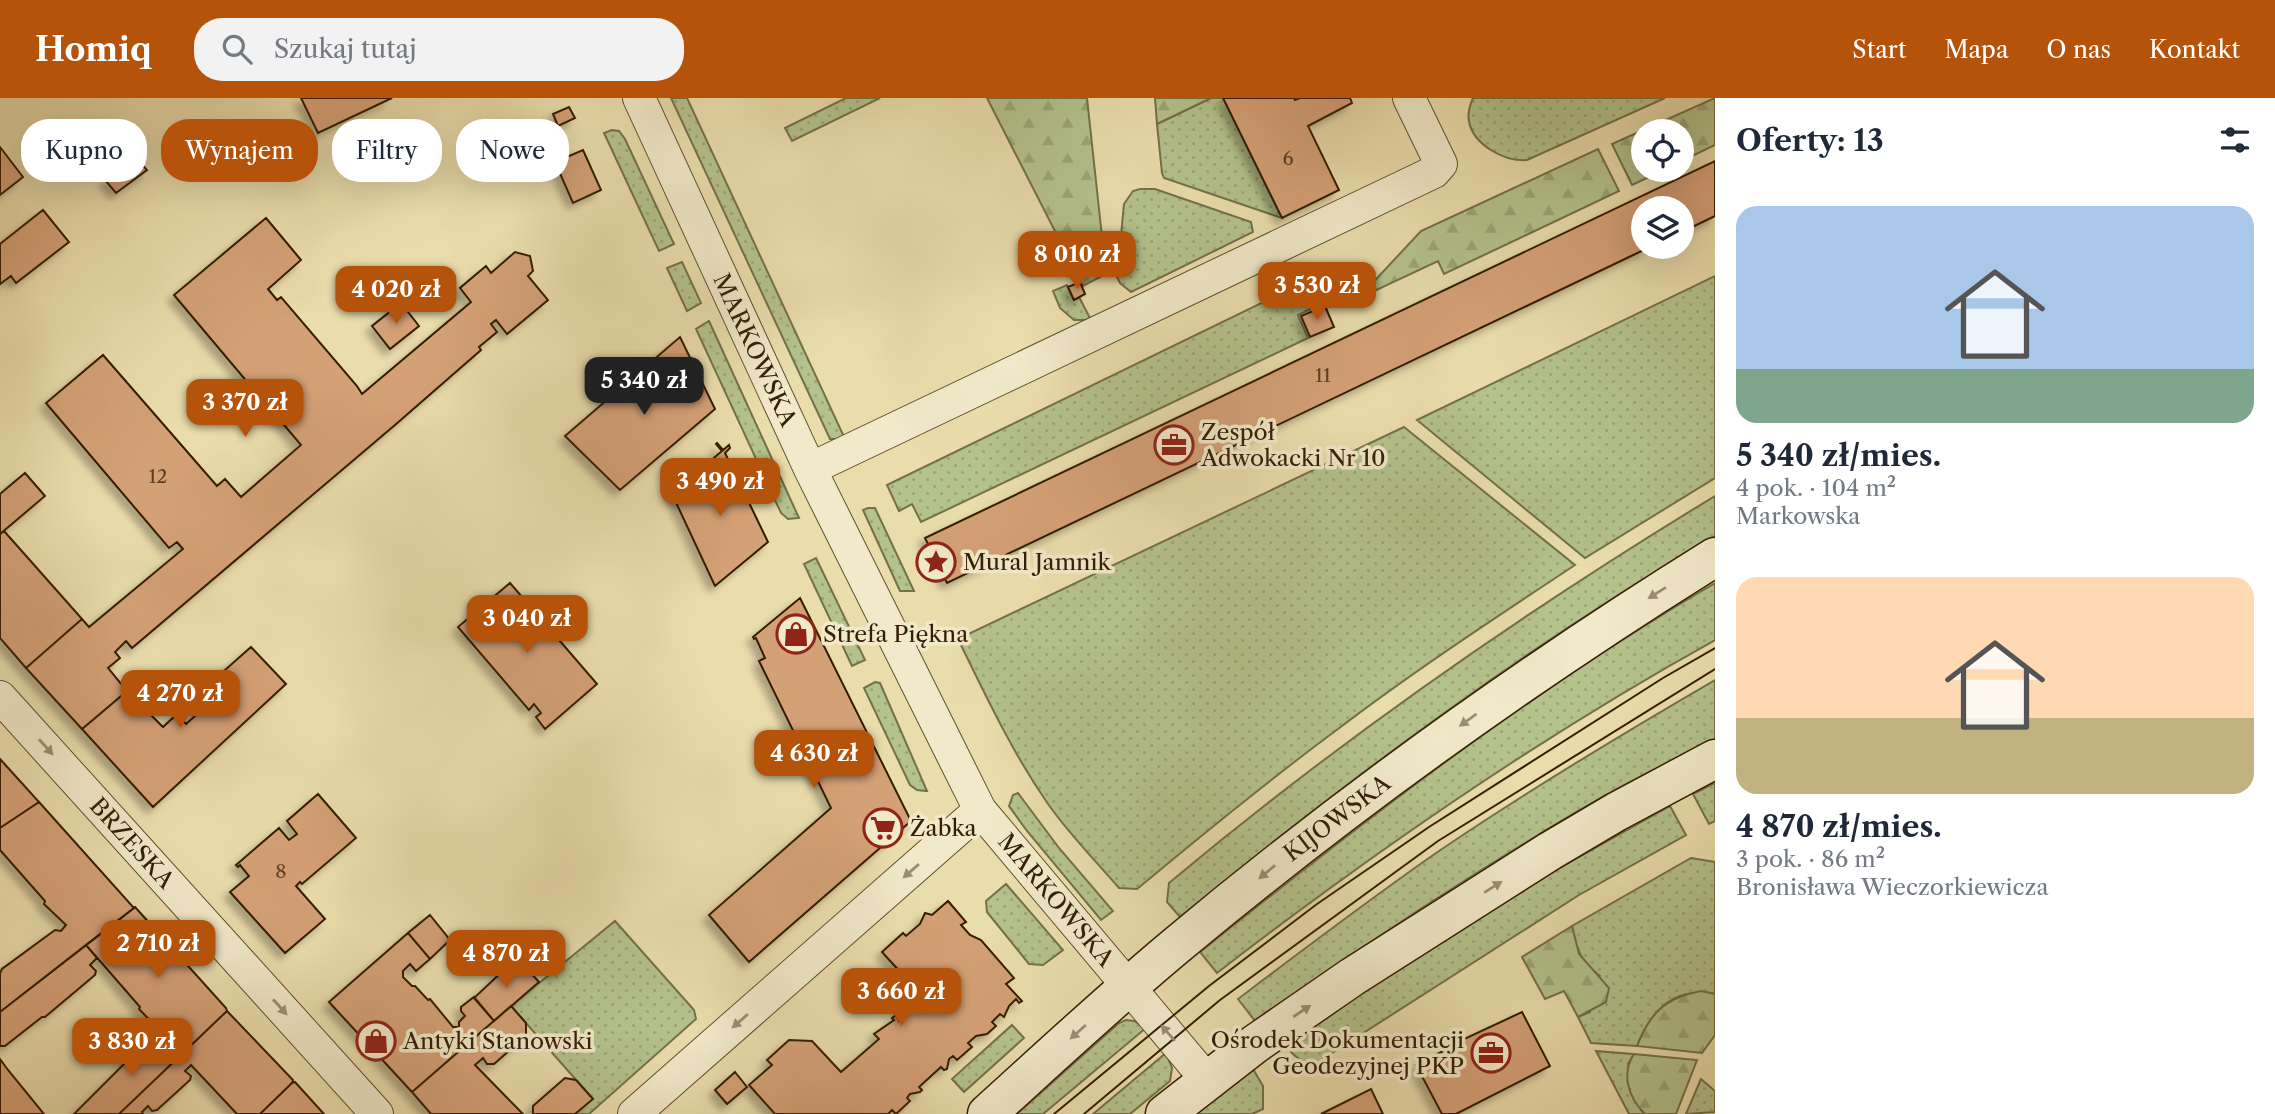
<!DOCTYPE html>
<html lang="pl">
<meta charset="utf-8">
<style>
:root{--surface:#fff;--page:#f2f2f3;--text:#1f2937;--muted:#747a83;--accent:#b45309}
body{margin:0;font-family:"Libre Caslon Text",serif;background:var(--page);color:var(--text);height:100vh;display:flex;flex-direction:column;font-size:26px;white-space:nowrap}
*{box-sizing:border-box;margin:0}
p{font-size:23px;color:var(--muted)}
.icon{flex:none;width:38px;height:38px;fill:none;stroke:currentColor;stroke-width:2;stroke-linecap:round;stroke-linejoin:round}
.map{position:relative;flex:1;overflow:hidden}
.sheet{display:flex;flex-direction:column;background:var(--surface);width:560px}
.sheet>*{flex:none}
.hud{position:absolute;left:21px;top:21px;width:665px;height:63px;display:flex;gap:14px}
.tools{position:absolute;left:1631px;top:21px;display:grid;gap:14px}
.tools a{display:grid;place-items:center;width:63px;height:63px;border-radius:50%;background:var(--surface);box-shadow:0 7px 28px #0002;font-size:35px}
.price{position:absolute;translate:-50% -60px;padding:0 16px;border-radius:14px;background:var(--accent);color:#fff;font-size:23px;line-height:46px;filter:drop-shadow(0 2px 4px #0008)}
.price::after{content:'';position:absolute;left:50%;top:42px;width:21px;height:16px;margin-left:-10px;background:inherit;clip-path:polygon(0 0,100% 0,50% 100%)}
.price.selected{background:#222;color:#fff}
ul{padding:0;list-style:none}
li{display:grid;align-content:center;gap:14px;height:371px;padding:0 21px}
li span{display:grid;place-items:center;height:217px;border-radius:21px;color:#555}
li>.icon{margin-inline-start:auto}
span .icon{width:126px;height:126px;fill:#fffc;stroke-width:1}
li b{font-size:30px}
h2{display:flex;justify-content:space-between;align-items:center;height:84px;padding:0 21px;font-size:30px}
.chip{padding:0 24px;border-radius:28px;background:var(--surface);box-shadow:0 7px 28px #0002;font-size:24px;line-height:63px}
.chip.selected{background:var(--accent);color:#fff}
header{display:flex;align-items:center;gap:42px;box-sizing:border-box;height:98px;padding:0 35px;background:var(--accent);color:#fff}
header strong{font-size:33px}
nav{display:flex;gap:38px;margin-inline-start:auto;font-size:24px}
.search{width:490px;height:63px;background:var(--page);display:flex;align-items:center;gap:18px;box-sizing:border-box;padding:0 24px;border-radius:28px;color:var(--muted);font-size:26px}
main{display:flex;flex:1;min-height:0}
.map>svg:first-child{display:block}
</style>
<header>
<strong>Homiq</strong>
<div class="search"><svg class="icon" aria-label="search" viewBox="0 0 24 24"><circle cx="10" cy="10" r="6"/><path d="M15 15l6 6"/></svg>Szukaj tutaj</div>
<nav><a>Start</a><a>Mapa</a><a>O nas</a><a>Kontakt</a></nav>
</header>
<main>
<div class="map">
<svg width="1715" height="1016" viewBox="0 0 1715 1016">
<defs>
<pattern id="grass-dots" width="8" height="8" patternUnits="userSpaceOnUse" patternTransform="scale(1.75)"><rect width="8" height="8" fill="#b4c28c"/><path d="M2 2h.1M6 6h.1" fill="none" stroke="#9ba677" stroke-width="1.8" stroke-linecap="round"/></pattern>
<pattern id="forest-firs" width="22" height="20" patternUnits="userSpaceOnUse" patternTransform="scale(1.75)"><rect width="22" height="20" fill="#b4c28c"/><path d="M5 1l3.5 6h-7zM16 11l3.5 6h-7z" fill="#9ba677"/></pattern>
<filter id="shadow"><feDropShadow dx="-6" dy="6" stdDeviation="3.5" flood-color="#0004"/></filter>
</defs>
<rect width="100%" height="100%" fill="#eaddac"/>
<filter id="stains"><feTurbulence type="fractalNoise" baseFrequency=".00286" numOctaves="4"/><feColorMatrix values="0 0 0 0 .2 0 0 0 0 .09 0 0 0 0 .02 0 0 0 .5 -.17"/></filter>
<radialGradient id="worn" r=".72"><stop offset=".6" stop-color="#630" stop-opacity="0"/><stop offset="1" stop-color="#630" stop-opacity=".3"/></radialGradient>
<path fill="url(#grass-dots)" stroke="#747049" stroke-width="2" d="M671 0H687L845 341H830Z
M846 0H880L792 43 785 30Z
M1211 0H1223L1282 120 1164 80 1162 75 1157 26Z
M1473 0H1665L1527 62C1505 64 1473 47 1469 23 1467 15 1470 7 1473 0Z
M612 32 619 33 625 41 674 146 659 153 604 35Z
M1140 91H1155L1251 124 1253 134 1131 194 1120 185 1117 179 1124 106 1133 93Z
M682 164 701 205 687 213 667 170Z
M1715 178V380L1585 460 1417 322Z
M1311 181 1323 205 1298 217 1308 240 921 424 912 406 899 413 887 387Z
M1067 187 1073 201 1079 199 1091 222H1074L1060 210 1053 193Z
M709 223 799 420 788 421 781 415 696 231Z
M1404 329 1575 467C1495 520 1414 573 1338 631 1269 682 1203 736 1137 791L1119 790C1094 761 1067 734 1046 703 1011 652 985 596 958 541Z
M1715 398V438C1526 548 1349 681 1180 819L1167 804 1169 785C1341 641 1524 514 1715 398Z
M868 410H875L914 493H900L863 412Z
M816 460 865 562 852 568 804 466Z
M1715 485V542C1540 639 1375 753 1217 875L1200 854C1365 722 1532 592 1715 485Z
M1715 582V641C1682 658 1648 674 1615 692 1491 762 1372 842 1255 923L1238 901C1304 851 1371 800 1439 753 1529 692 1622 636 1715 582Z
M875 584 880 585 927 693 917 692 910 687 864 590Z
M1715 685V723L1709 726 1693 696Z
M1018 695 1059 750 1113 813 1101 822 1027 733 1009 708 1013 697Z
M1670 708 1686 737 1579 797 1318 964C1307 967 1299 962 1291 954L1290 943 1419 857 1563 768Z
M1691 760 1715 764V896C1674 888 1651 912 1637 948L1591 945 1578 919 1590 914 1600 878C1580 862 1577 853 1572 828Z
M1006 786 1063 852 1043 867 1029 866 987 814 986 803Z
M615 823 694 912 696 921 589 1016H575L592 1000 511 908Z
M1126 922 1134 923 1146 930 1043 1016H1017L1119 925Z
M1012 927 1024 940 964 994 952 981Z
M1596 953 1634 956 1628 966 1641 1012 1645 1016H1629Z
M1166 955 1172 970 1170 983 1130 1016H1093Z
M1253 971 1263 988V1011L1252 1016H1192Z
M1701 981 1715 993V1014L1686 1016Z"/>
<path fill="url(#forest-firs)" stroke="#747049" stroke-width="2" d="M987 0H1087L1106 176 1083 188Z
M1155 0H1211L1157 26Z
M1715 0V47L1682 63V33H1643V72H1664L1632 87 1612 46Z
M1598 51 1619 93 1444 176 1438 163 1368 196 1366 192 1421 133Z
M1572 828 1579 856 1609 890 1606 904 1578 919 1564 893 1545 901 1522 859Z
M1701 893 1715 896V937L1702 955 1637 948C1650 915 1665 900 1701 893Z
M1634 956 1697 962 1676 1016H1645C1628 999 1621 976 1634 956Z"/>
<path fill="#d4a076" stroke="#351e06" stroke-width="2" filter="url(#shadow)" d="M301 0H392L318 35Z
M1223 0H1294L1295 2 1300 0H1350L1352 5 1308 28 1339 92 1282 120Z
M569 9 575 20 558 28 553 16Z
M0 49 23 79 0 97Z
M583 52 601 92 573 105 555 64Z
M136 60 147 72 116 95 105 82Z
M1715 63V118L1682 134V110H1643V149H1650L947 485 925 440Z
M43 112 69 144 16 185 11 178 0 186V146Z
M266 120 301 162 268 191 277 202 281 199 357 288 362 296 471 204 460 190 486 168 491 175 515 154 530 158 533 173 528 178 548 202 507 236 496 222 491 226 497 234 479 249 481 252 395 327 132 550 126 543 115 554 120 560 108 570 127 593 82 631 26 570 82 521 89 529 183 451 177 444 169 450 46 305 103 257 217 388 225 381 241 399 301 347 263 302 256 307 242 291 249 286 174 197Z
M1080 184 1085 196 1074 202 1068 189Z
M401 205 419 228 390 251 372 228Z
M1325 208 1334 229 1310 239 1301 218Z
M680 239 715 311 620 392 565 338Z
M717 345 723 352 729 347 730 350 725 355 768 444 715 488 672 396 722 353 716 346Z
M25 375 45 398 0 436V396Z
M4 433 82 521 26 570 0 540V436Z
M510 485 597 586 545 631 536 619 541 615 534 606 529 612 458 529Z
M800 500 911 723 749 864 709 817 831 710 759 563 765 560 756 540 754 541 753 539Z
M251 549 286 586 153 709 82 631 127 593 163 629 177 616 186 626 234 583 225 572Z
M0 661 39 704 0 730Z
M318 696 356 740 302 786 300 784 296 788 325 821 285 855 230 794 249 778 240 767 238 769 236 767 279 730 289 742 297 736 287 723Z
M39 704 134 810 0 914V875L2 871 55 832 61 833 66 827 44 806 45 803 0 752V730Z
M948 803 966 824 961 827 970 837 981 842 1014 880 1006 886 1022 903 1019 905 1016 901 1009 908 1004 919 1000 916 992 924 996 928 987 936 976 938 968 945 972 949 957 962 953 958 949 961 947 971 944 972 941 969 919 989 922 992 920 994 910 996 907 1000 910 1003 896 1016 892 1012 888 1016H775L749 987 772 967 767 962 789 942 812 943 841 974 879 941 874 936 894 922 892 920 896 917 899 923 924 900 882 854 903 835 906 838 920 826 925 815 932 817Z
M135 809 226 910 227 913 182 956 139 911 140 909 86 847Z
M430 817 450 842 430 861 408 835Z
M408 835 430 861 416 873 410 866 403 873V879L412 888H415L428 902 430 901 453 929H459V924L465 918 461 913V909L474 899 494 923 412 994 329 904Z
M86 847 97 860 90 867 96 873 95 877 45 919H42L5 948H0V914Z
M520 863 539 884 494 923 474 900 506 870 508 873Z
M511 908 526 925V938L494 966H487L483 960 475 967 523 1016H431L412 994Z
M227 913 293 982 292 985 260 1016H237L191 967 185 973 191 978 190 982 157 1012 152 1013 148 1008 142 1014 143 1016H119Z
M1522 914 1550 968 1456 1016H1442L1416 967 1463 943 1462 942Z
M150 940H155L161 947 168 940 182 956 119 1016H74Z
M0 961 8 972 44 1016H0Z
M735 974 747 989 727 1006 715 992Z
M565 980 576 982 593 1001 575 1016H533V1008Z
M295 984 324 1016H260L292 985Z
M1371 991 1383 1016H1321Z"/>
<g fill="none" stroke-linecap="round" stroke-linejoin="round">
<g stroke="#624e30" stroke-width="34">
<path id="street" d="M639 0 810 371 980 712 1207 982
M810 371 1434 74 1441 66 1409 0
M0 599 377 1016
M634 1016 980 712"/>
</g>
<g stroke="#351e06" stroke-width="41">
<path id="secondary" d="M987 1016C1050 959 1112 901 1177 847 1347 705 1527 576 1715 459
M1165 1016 1255 946 1352 879 1550 753 1616 714 1715 661"/>
</g>
<use href="#street" stroke="#f1e9c9" stroke-width="32"/>
<use href="#secondary" stroke="#f1e9c9" stroke-width="38"/>
<path stroke="#351e06" stroke-width="2" d="M1054 1016 1209 888 1317 806 1429 729 1663 580 1715 550
M1084 1016 1220 902 1438 743 1715 571"/>
</g>
<defs><path id="oneway-solid" d="M-6-.8H1V-3.2L6.5 0L1 3.2V.8H-6Z" transform="scale(1.75)"/></defs>
<g fill="#9c8e71">
<use href="#oneway-solid" transform="translate(1657 495) rotate(148)"/>
<use href="#oneway-solid" transform="translate(1468 622) rotate(144)"/>
<use href="#oneway-solid" transform="translate(46 649) rotate(48)"/>
<use href="#oneway-solid" transform="translate(911 773) rotate(139)"/>
<use href="#oneway-solid" transform="translate(1267 774) rotate(141)"/>
<use href="#oneway-solid" transform="translate(1493 789) rotate(-32)"/>
<use href="#oneway-solid" transform="translate(280 909) rotate(48)"/>
<use href="#oneway-solid" transform="translate(1302 913) rotate(-34)"/>
<use href="#oneway-solid" transform="translate(740 923) rotate(139)"/>
<use href="#oneway-solid" transform="translate(1078 934) rotate(138)"/>
<use href="#oneway-solid" transform="translate(1168 935) rotate(-131)"/>
</g>
<defs>
<g id="office-ring" transform="scale(2.0125)"><circle r="9.5" fill="#f1e9c9" stroke="#8f2418" stroke-width="1.5"/><path d="M-6-3h4V-5.5h4V-3h4V5H-6ZM-1-4.5V-3h2v-1.5ZM-6 0V1H6V0Z" fill="#8f2418"/></g>
<g id="sight-ring" transform="scale(2.0125)"><circle r="9.5" fill="#f1e9c9" stroke="#8f2418" stroke-width="1.5"/><path d="M0-6L1.8-2.2L6-1.7L2.9 1.2L3.7 5.4L0 3.3L-3.7 5.4L-2.9 1.2L-6-1.7L-1.8-2.2Z" fill="#8f2418"/></g>
<g id="shop-ring" transform="scale(2.0125)"><circle r="9.5" fill="#f1e9c9" stroke="#8f2418" stroke-width="1.5"/><path d="M-5-2.5h2.3a2.7 3.5 0 0 1 5.4 0H5L5.5 6h-11ZM-1.5-2.5h3a1.5 2.3 0 0 0-3 0Z" fill="#8f2418"/></g>
<g id="supermarket-ring" transform="scale(2.0125)"><circle r="9.5" fill="#f1e9c9" stroke="#8f2418" stroke-width="1.5"/><path d="M-6-5.5h2.5l.6 2H6L4.5 2H-2.5L-4.4-4H-6ZM-1.5 3.2a1.3 1.3 0 1 0 .1 0ZM3 3.2a1.3 1.3 0 1 0 .1 0Z" fill="#8f2418"/></g>
</defs>
<g fill-rule="evenodd">
<use href="#office-ring" x="1174" y="347"/>
<use href="#sight-ring" x="936" y="464"/>
<use href="#shop-ring" x="796" y="536"/>
<use href="#supermarket-ring" x="883" y="730"/>
<use href="#shop-ring" x="376" y="943"/>
<use href="#office-ring" x="1491" y="955"/>
</g>
<g text-anchor="middle" dominant-baseline="central" stroke-width="7" stroke-linejoin="round" paint-order="stroke">
<g font-size="19" fill="#5d3e22">
<text x="1288" y="60">6</text>
<text x="1323" y="277">11</text>
<text x="158" y="378">12</text>
<text x="281" y="773">8</text>
</g>
<g font-size="23" fill="#351e06" stroke="#f1e9c9">
<text transform="translate(755 252) rotate(65)">MARKOWSKA</text>
<text transform="translate(1337 720) rotate(-37)">KIJOWSKA</text>
<text transform="translate(132 745) rotate(48)">BRZESKA</text>
<text transform="translate(1056 802) rotate(50)">MARKOWSKA</text>
</g>
<g font-size="23" fill="#351e06" stroke="#f1e9c9" text-anchor="start">
<text x="1201" y="334">Zespół<tspan x="1201" dy="26">Adwokacki Nr 10</tspan></text>
<text x="963" y="464">Mural Jamnik</text>
<text x="823" y="536">Strefa Piękna</text>
<text x="910" y="730">Żabka</text>
<text x="1464" y="942" text-anchor="end">Ośrodek Dokumentacji<tspan x="1464" dy="26">Geodezyjnej PKP</tspan></text>
<text x="403" y="943">Antyki Stanowski</text>
</g>
</g>
<rect width="100%" height="100%" filter="url(#stains)"/>
<rect width="100%" height="100%" fill="url(#worn)"/>
</svg>
<div class="tools">
<a><svg class="icon" aria-label="locate" viewBox="0 0 24 24"><circle cx="12" cy="12" r="6"/><path d="M12 2v4M12 18v4M2 12h4M18 12h4"/></svg></a>
<a><svg class="icon" aria-label="layers" viewBox="0 0 24 24"><path d="M12 4l9 5-9 5-9-5zM3 14l9 5 9-5"/></svg></a>
</div>
<b class="price" style="left:1077px;top:193px">8 010 zł</b>
<b class="price" style="left:1317px;top:224px">3 530 zł</b>
<b class="price" style="left:396px;top:228px">4 020 zł</b>
<b class="price selected" style="left:644px;top:319px">5 340 zł</b>
<b class="price" style="left:245px;top:341px">3 370 zł</b>
<b class="price" style="left:720px;top:420px">3 490 zł</b>
<b class="price" style="left:527px;top:557px">3 040 zł</b>
<b class="price" style="left:180px;top:632px">4 270 zł</b>
<b class="price" style="left:814px;top:692px">4 630 zł</b>
<b class="price" style="left:158px;top:882px">2 710 zł</b>
<b class="price" style="left:506px;top:892px">4 870 zł</b>
<b class="price" style="left:901px;top:930px">3 660 zł</b>
<b class="price" style="left:132px;top:980px">3 830 zł</b>
<div class="hud">
<a class="chip">Kupno</a>
<a class="chip selected">Wynajem</a>
<a class="chip">Filtry</a>
<a class="chip">Nowe</a>
</div>
</div>
<section class="sheet">
<h2>Oferty: 13<svg class="icon" aria-label="filters" viewBox="0 0 24 24"><path d="M4 7h16M4 17h16"/><circle cx="9" cy="7" r="2"/><circle cx="15" cy="17" r="2"/></svg></h2>
<ul>
<li><span style="background:linear-gradient(#a9c7e8 75%,#7fa58c 0)"><svg class="icon" aria-label="home" viewBox="0 0 24 24"><path d="M3 11l9-7 9 7M6 9v11h12V9"/></svg></span><div><b>5 340 zł/mies.</b><p>4 pok. · 104 m²</p><p>Markowska</p></div></li>
<li><span style="background:linear-gradient(#ffd9b3 65%,#c2b280 0)"><svg class="icon" aria-label="home" viewBox="0 0 24 24"><path d="M3 11l9-7 9 7M6 9v11h12V9"/></svg></span><div><b>4 870 zł/mies.</b><p>3 pok. · 86 m²</p><p>Bronisława Wieczorkiewicza</p></div></li>
</ul>
</section>
</main>
